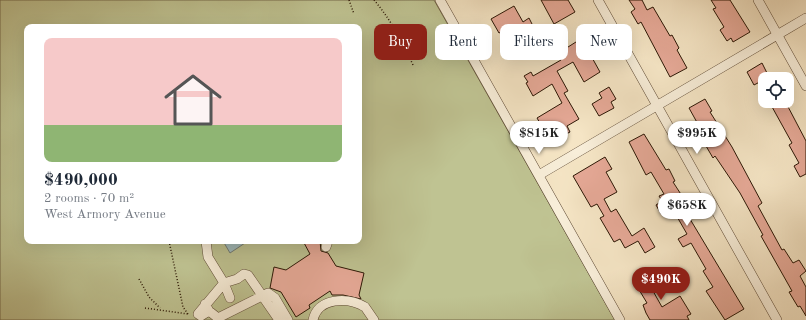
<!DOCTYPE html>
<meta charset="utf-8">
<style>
:root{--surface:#fff;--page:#f2f2f3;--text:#1f2937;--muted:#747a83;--line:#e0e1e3;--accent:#8f2418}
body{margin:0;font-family:"Old Standard TT",serif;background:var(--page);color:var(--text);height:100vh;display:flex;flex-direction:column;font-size:15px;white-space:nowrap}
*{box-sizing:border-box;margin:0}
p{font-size:13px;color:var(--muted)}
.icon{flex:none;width:22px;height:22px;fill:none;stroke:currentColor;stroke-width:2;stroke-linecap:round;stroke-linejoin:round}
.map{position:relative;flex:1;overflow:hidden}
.side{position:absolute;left:24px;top:24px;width:338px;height:220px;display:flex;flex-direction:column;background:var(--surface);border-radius:8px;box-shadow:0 4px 16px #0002}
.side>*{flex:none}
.guide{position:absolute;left:374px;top:24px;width:372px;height:36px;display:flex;gap:8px}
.fabs{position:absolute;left:758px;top:72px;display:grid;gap:8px}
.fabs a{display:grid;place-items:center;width:36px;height:36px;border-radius:8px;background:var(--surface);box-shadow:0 4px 16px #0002;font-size:20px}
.price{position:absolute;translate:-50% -34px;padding:0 9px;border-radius:14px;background:#fff;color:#222;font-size:13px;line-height:26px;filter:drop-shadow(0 1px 2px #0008)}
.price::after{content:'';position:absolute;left:50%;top:24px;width:12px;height:9px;margin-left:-6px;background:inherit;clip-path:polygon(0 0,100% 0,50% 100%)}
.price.selected{background:var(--accent);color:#fff}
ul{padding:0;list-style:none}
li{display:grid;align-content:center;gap:8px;height:212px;padding:0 20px}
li+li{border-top:1px solid var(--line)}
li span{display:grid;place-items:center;height:124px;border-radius:8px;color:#555}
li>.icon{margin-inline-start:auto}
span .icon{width:72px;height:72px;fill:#fffc;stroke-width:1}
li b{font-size:17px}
.pill{padding:0 14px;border-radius:8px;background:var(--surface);box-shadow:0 4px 16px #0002;font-size:14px;line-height:36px}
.pill.selected{background:var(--accent);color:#fff}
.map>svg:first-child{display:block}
</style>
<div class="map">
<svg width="806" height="320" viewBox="0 0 806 320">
<rect width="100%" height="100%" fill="#f5e5c5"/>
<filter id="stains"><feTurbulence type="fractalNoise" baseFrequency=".005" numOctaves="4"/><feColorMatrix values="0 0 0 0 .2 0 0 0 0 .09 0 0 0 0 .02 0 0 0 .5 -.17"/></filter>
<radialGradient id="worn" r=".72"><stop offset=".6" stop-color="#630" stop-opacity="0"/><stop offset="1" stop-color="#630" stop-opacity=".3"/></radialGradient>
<path fill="#bfc392" stroke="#766d4c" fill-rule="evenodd" d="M0 0H434L615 320H0ZM27 27H359V241H27Z"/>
<path fill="#a0bcbe" stroke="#727a74" d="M223 241H243L245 243 230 253Z"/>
<path fill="#e6a997" stroke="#2c1705" d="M541 0H568L575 12 554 24Z
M629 0H642L647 10 653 7 670 36 672 35 679 48 677 50 687 68 670 77 641 22 638 24 631 12 635 9Z
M711 0H730L750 32 733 42 731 38 727 41 720 30 724 27 713 9 716 8Z
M514 6 523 22 529 18 534 28 527 32 537 49 523 57 507 29 499 33 491 19Z
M587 35 590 40 592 38 598 49 590 54 600 72 584 82 573 62 557 71 568 91 564 93 579 119 567 126 570 132 551 142 537 118 562 103 552 84 533 96 526 83 528 82 524 76 531 72 533 76 561 60 557 54Z
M762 63 769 77 754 85 747 72Z
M609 87 616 99 611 102 614 108 599 116 592 104 602 98 599 93Z
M705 99 712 111 710 112 732 147 762 203 758 206 782 250 784 249 793 263 799 260 806 271 800 276 806 287V316L800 306 798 307 789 292 792 291 761 236 763 235 740 193 715 156 713 158 706 146 709 144 689 108Z
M778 101H785L806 141V174L800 177 794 166 799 163 789 145 792 143 771 105Z
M644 134 666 170 669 169 675 181 673 182 695 216 690 219 744 309 725 320 706 291 713 287 703 271 706 269 691 243 683 247 678 239 687 234 672 208 661 214 656 205 662 201 659 196 664 194 651 172 646 175 629 142Z
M605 157 612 169 606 172 617 192 604 199 611 212 616 209 632 236 644 228 655 247 645 253 638 241 625 248 620 239 614 242 600 218 604 216 597 204 591 207 573 176Z
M303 241H320L321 251 328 253 336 266 364 273 359 295 361 299 343 295H332L330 291 309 305 310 308 296 317 281 292 270 288 274 267 286 270 310 254Z
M661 268 666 277 654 284 657 289 653 291 662 307 680 296 691 314 687 316 689 320H650L646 313 643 305 647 303 635 283Z"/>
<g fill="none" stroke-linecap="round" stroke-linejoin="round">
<g stroke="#5e4a35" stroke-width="10">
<path id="minor" d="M440 0 620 320
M598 0 777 320
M758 0 806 86
M539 175 806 18
M206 241 208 257 224 283 237 279 244 274 248 275 279 320
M326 247 328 241
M224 283 230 298
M205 304 209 311 218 318 268 293 275 298 288 320
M209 311 201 316 198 314 224 283
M313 320C318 297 348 297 365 307L374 320"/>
</g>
<path stroke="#2c1705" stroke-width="1.5" stroke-dasharray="1 2" stroke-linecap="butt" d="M349 0 354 14
M374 0C391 20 402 41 413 65
M169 241 183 307 188 314
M139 279 149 297 160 308
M145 308 188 314"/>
<use href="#minor" stroke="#f8eed9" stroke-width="9"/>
</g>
<rect width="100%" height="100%" filter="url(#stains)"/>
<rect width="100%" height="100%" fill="url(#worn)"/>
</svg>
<div class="fabs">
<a><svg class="icon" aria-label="locate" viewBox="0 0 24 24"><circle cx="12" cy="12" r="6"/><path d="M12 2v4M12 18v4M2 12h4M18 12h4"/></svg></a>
</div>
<b class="price" style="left:539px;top:155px">$815K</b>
<b class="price" style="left:697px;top:155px">$995K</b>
<b class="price" style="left:687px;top:227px">$658K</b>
<b class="price selected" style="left:661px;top:301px">$490K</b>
<div class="guide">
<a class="pill selected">Buy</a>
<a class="pill">Rent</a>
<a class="pill">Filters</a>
<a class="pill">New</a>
</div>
<section class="side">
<ul>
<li><span style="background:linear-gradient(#f6c9c9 70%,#8fb573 0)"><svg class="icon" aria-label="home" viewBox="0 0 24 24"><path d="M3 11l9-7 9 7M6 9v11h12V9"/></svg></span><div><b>$490,000</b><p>2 rooms · 70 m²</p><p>West Armory Avenue</p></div></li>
</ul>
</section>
</div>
